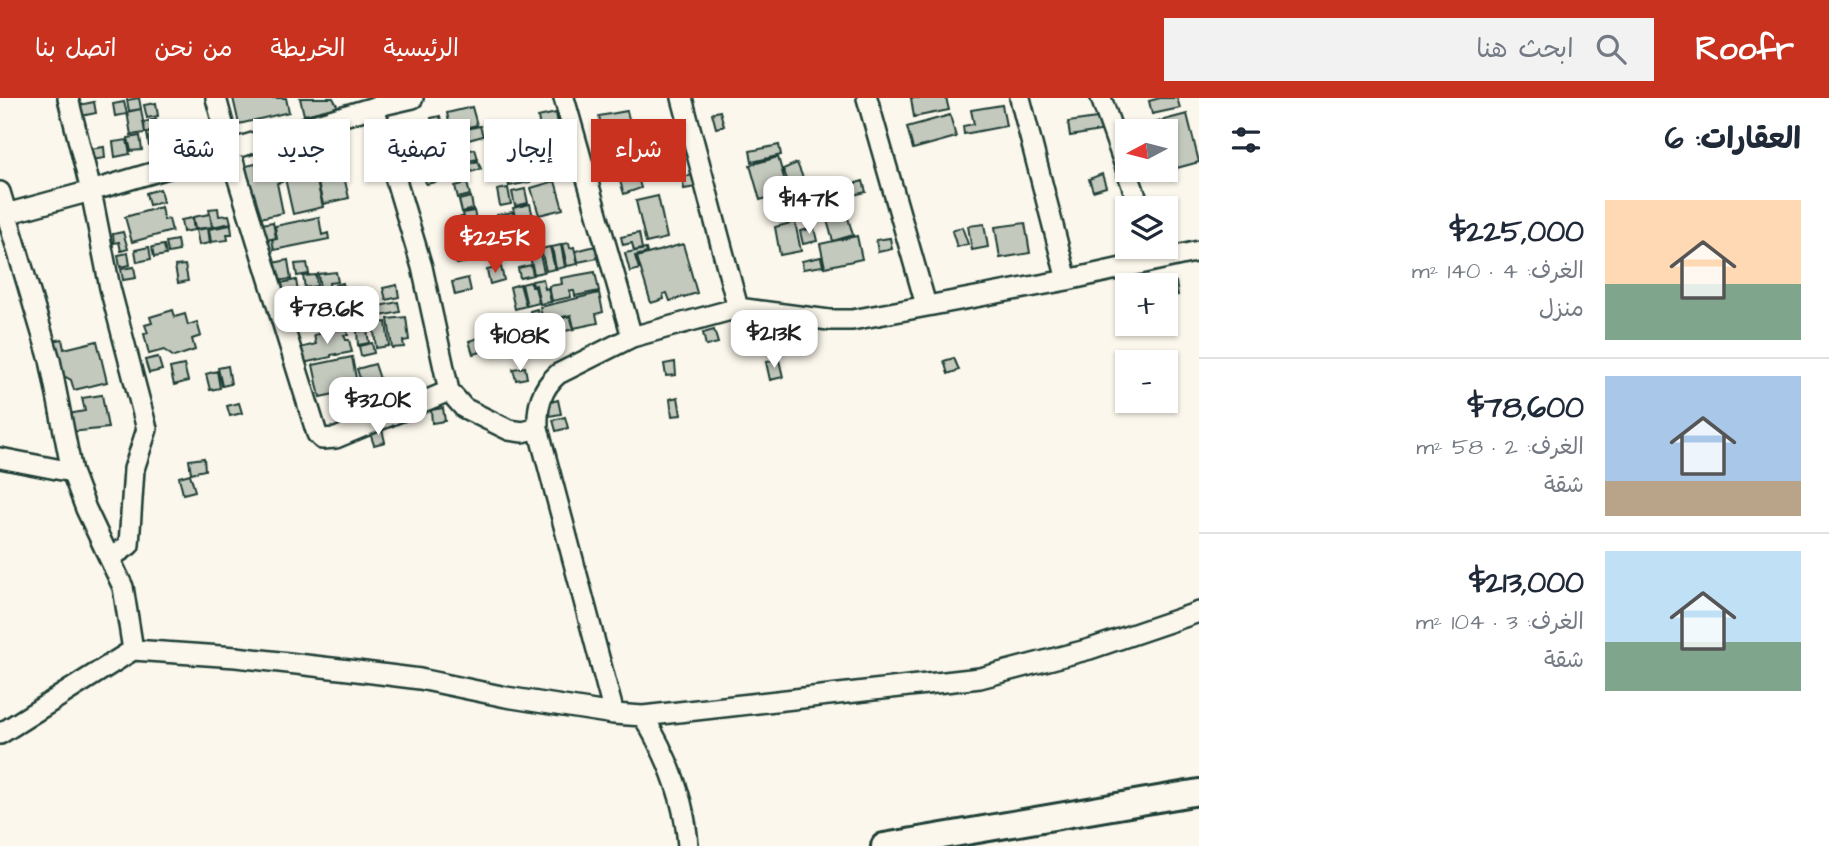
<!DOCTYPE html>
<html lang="ar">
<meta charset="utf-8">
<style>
:root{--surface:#fff;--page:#f2f2f3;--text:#1f2937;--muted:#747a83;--line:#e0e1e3;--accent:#c8321e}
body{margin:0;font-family:"Architects Daughter","Playpen Sans Arabic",sans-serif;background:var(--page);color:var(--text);direction:rtl;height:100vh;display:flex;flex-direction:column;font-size:26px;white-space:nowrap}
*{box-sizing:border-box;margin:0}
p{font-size:23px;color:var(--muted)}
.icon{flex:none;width:38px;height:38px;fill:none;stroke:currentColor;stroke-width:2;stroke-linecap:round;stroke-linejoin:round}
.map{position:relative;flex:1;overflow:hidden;direction:ltr}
.panel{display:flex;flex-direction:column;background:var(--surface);width:630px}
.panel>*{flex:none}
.hud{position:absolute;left:21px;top:21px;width:665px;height:63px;direction:rtl;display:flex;gap:14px}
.needle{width:46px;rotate:263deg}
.controls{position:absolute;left:1115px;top:21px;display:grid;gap:14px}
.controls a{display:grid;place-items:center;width:63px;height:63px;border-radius:0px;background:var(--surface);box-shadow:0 2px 5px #0004;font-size:35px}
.price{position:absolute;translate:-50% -60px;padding:0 16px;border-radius:14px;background:#fff;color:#222;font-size:23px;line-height:46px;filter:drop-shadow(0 2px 4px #0008)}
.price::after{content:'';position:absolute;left:50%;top:42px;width:21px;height:16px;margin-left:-10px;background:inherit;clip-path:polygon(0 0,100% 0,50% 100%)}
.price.active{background:var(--accent);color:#fff}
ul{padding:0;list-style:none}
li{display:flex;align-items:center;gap:21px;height:175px;padding:0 28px}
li+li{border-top:2px solid var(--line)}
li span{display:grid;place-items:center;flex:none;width:196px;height:140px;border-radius:0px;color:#555}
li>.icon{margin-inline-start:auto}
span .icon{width:84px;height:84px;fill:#fffc;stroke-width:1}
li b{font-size:30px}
h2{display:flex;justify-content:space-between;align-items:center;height:84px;padding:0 28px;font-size:30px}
.pill{padding:0 24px;border-radius:0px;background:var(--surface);box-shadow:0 2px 5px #0004;font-size:24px;line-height:63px}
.pill.active{background:var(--accent);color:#fff}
header{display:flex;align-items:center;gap:42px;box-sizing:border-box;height:98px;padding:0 35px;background:var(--accent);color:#fff}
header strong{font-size:33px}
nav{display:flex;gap:38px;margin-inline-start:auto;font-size:24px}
.search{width:490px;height:63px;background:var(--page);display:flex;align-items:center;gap:18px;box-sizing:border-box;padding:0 24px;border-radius:0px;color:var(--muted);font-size:26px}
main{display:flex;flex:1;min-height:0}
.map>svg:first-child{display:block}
</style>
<header>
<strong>Roofr</strong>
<div class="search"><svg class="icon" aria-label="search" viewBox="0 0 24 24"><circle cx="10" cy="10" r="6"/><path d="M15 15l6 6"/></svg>ابحث هنا</div>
<nav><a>الرئيسية</a><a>الخريطة</a><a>من نحن</a><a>اتصل بنا</a></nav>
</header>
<main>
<section class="panel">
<h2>العقارات: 6<svg class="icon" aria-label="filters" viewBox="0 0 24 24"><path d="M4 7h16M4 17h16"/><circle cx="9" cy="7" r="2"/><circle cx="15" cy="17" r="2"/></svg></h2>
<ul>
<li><span style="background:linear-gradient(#ffd9b3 60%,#7fa58c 0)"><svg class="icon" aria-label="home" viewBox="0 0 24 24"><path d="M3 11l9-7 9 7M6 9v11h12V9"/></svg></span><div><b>$225,000</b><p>الغرف: 4 · 140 m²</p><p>منزل</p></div></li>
<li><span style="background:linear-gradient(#a9c7e8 75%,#b9a48a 0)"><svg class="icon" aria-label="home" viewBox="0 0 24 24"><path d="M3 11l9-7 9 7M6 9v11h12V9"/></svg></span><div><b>$78,600</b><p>الغرف: 2 · 58 m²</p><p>شقة</p></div></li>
<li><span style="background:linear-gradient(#bfe0f5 65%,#7fa58c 0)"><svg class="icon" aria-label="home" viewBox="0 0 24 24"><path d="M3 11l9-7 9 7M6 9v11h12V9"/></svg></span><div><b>$213,000</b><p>الغرف: 3 · 104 m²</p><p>شقة</p></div></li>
</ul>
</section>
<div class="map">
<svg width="1199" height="748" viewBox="0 0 1199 748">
<rect width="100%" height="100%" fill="#fbf7ec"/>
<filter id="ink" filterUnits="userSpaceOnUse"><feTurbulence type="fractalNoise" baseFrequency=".0143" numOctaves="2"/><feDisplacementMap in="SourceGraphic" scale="14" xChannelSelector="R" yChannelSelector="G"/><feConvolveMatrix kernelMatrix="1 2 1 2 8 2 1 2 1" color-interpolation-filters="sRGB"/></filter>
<g filter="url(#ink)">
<path fill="#c4c9be" stroke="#1f3d34" stroke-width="2" d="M139 0 141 11 129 13 127 2Z
M233 0H286L289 14 239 26Z
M300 0H333L338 9 304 17Z
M911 0H946L949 12 914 19Z
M1160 0H1177L1180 10 1152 16 1149 3Z
M94 4 96 15 81 18 79 7Z
M124 4 127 16 115 18 113 6Z
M156 5 158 18 147 20 144 7Z
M1002 7 1006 28 964 36 963 28 974 26 971 12Z
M472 9 477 27 451 33 447 15Z
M141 11 145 35 131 37 127 14Z
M627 13 630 25 602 31 599 18Z
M720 13 724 28 716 30 712 15Z
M556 15 558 26 540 30 538 19Z
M1187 16 1199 64 1162 74 1161 72H1166V33H1151L1149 26Z
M950 17 956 39 913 51 907 29Z
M440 18 445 38 437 40 431 20Z
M1104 19 1106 32 1070 38 1068 24Z
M156 21 158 32 145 35 144 24Z
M631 26 633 35 605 42 603 33Z
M480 28 483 38 461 44 458 33Z
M532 32 539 57 528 60 521 35Z
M157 33 159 47 149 48 147 35Z
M554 33 557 53 545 54 542 35Z
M140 38 142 52 131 53 128 40Z
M127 42 130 56 115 59 113 44Z
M439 44 441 55 422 59 420 48Z
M779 47 781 57 752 64 750 53Z
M630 48 637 76 626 78 619 51Z
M104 49 105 60 91 62 90 51Z
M309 51 323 109 293 116 280 58Z
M475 51 478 61 459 65 457 55Z
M618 52 625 79 615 82 608 55Z
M444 57 445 67 424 70 422 61Z
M778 59 788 94 760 102 750 67Z
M273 62 276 78H280L282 84 277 85 283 115 255 121 242 69Z
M340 62 349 100 323 106 314 68Z
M478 63 481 71 456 78 454 70Z
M513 65 515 77 528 75 530 84 509 88 507 77 493 79 491 68Z
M797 65 803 80 789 86 783 71Z
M442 69 445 82 426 86 423 73Z
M1102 76 1106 89 1093 93 1089 81Z
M637 77 641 90 624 96 620 83Z
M694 77 696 89 684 91 682 79Z
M555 83 563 111 539 117 531 90Z
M803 83 809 110 793 114 787 86Z
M863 83 866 94 849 98 846 88Z
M467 85 470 97 458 100 455 88Z
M829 88 831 97 813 102 811 92Z
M508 90 511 106 500 108 497 92Z
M160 91 163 104 149 107 146 95Z
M525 91 528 105 515 108 512 94Z
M658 98 667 140 646 145 636 103Z
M471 99 473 111 462 114 459 102Z
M530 106 533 119 516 123 513 110Z
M844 106 853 137 833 143 824 112Z
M161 109 164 122 169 121 172 133 132 144 125 119Z
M218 110 219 118 229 117 231 125 212 129 209 111Z
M474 113 477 126 466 129 463 115Z
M513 114 515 123 498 126 497 117Z
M210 116 212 129 195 131 193 119Z
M319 119 322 137 328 135 329 141 274 152 272 142 277 141 275 128Z
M462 119 465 130 453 133 451 122Z
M192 120 194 132 183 134 181 122Z
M273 124 276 140 266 142 262 126Z
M795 124 801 153 780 157 775 129Z
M1025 125 1030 155 1000 160 995 129Z
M507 126 510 139 489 144 486 131Z
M984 126 988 149 972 152 968 128Z
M231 127 232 136H227L228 142 211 144 209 131Z
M962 129 968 146 957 149 952 133Z
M208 130 210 145 199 147 196 132Z
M814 130 817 143 803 146 800 133Z
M123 134 128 151 121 153 119 144 114 145 113 136Z
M639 135 642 151 634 153 632 145 623 147 621 139Z
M470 138 472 150 457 152 455 141Z
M857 138 862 161 825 169 820 146Z
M890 140 892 151 878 154 876 142Z
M177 142 179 153 168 155 166 144Z
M499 143 503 154 488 159 485 147Z
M569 145 570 150 574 149 578 166 567 168 562 146Z
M683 146 697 195 670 203 667 195 663 196 664 201 651 205 637 159Z
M164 147 166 157 154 159 152 149Z
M561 147 565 169 556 171 552 149Z
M538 148 544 174 534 176 528 150Z
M595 148 598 160 578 164 576 153Z
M149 149 151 161 137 164 135 152Z
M550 149 555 171 546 173 541 151Z
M475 151 478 162 457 166 454 156Z
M646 151 647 155 635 158 639 171 630 174 625 155Z
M128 155 130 167 120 169 118 157Z
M821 159 823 168 803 171 802 163Z
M288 162 291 181 276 183 273 165Z
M307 165 309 176 297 178 295 166Z
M185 167 188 183 178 185 175 168Z
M531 167 533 177 520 180 518 170Z
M134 169 136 180 123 182 121 171Z
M501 169 504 182 490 186 487 172Z
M336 174 338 184 329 185 330 198 321 199 318 176Z
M595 174 599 193 575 198 574 193H570L571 199 552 203 549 188 562 186 561 180Z
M316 177 317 188 305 190 303 178Z
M468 180 471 193 455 197 452 184Z
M543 181 545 191 548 190 551 204 540 206 536 187 533 188 532 183Z
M296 182 298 194 283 196 281 185Z
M530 184 532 189H535L539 205 527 208 522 186Z
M1176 184 1178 197 1166 198V187H1156Z
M343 185 347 205 339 206 335 187Z
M520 186 526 208 515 211 510 189Z
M397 187 399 199 386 202 383 190Z
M357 194 362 212 352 215 347 197Z
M599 195 603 214 596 216 598 225 574 230 571 217 543 224 540 209Z
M398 204 400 214 381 218 379 208Z
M537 211 541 228 533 230 530 213Z
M173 212 175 219 185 216 188 227 197 224 201 238 192 241 195 252 174 259 164 252 149 256 144 236 148 235 145 227 152 225 150 219Z
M362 214 365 225 355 228 352 217Z
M570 218 574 231 548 237 545 225Z
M406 219 409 242 403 243 404 249 392 250 388 221Z
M386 224 389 248 376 250 373 225Z
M346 230 348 237H344L346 242H349L352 254 336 257V256L331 257V259L303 265 300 250 316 246 314 237Z
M367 232 369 245 358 247 357 233Z
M714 232 718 245 706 248 703 235Z
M499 236 501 247 490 250 488 239Z
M799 237 801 249 789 251 787 238Z
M485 238 489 252 473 256 469 243Z
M62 241 64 251 97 243 107 284 74 292 71 282 64 278 59 258 52 259 49 244Z
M372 245 374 255 361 258 359 248Z
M158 259 162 272 149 275 145 262Z
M352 259 358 291 320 299 313 267Z
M954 260 959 272 948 276 944 263Z
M779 262 783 279 770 282 766 264Z
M675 264 676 277 666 278 664 266Z
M375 266 380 281 362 287 357 271Z
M184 267 188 283 174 287 170 270Z
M228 268 231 286 222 288 218 270Z
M525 269 527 280 516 282 513 271Z
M217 273 220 290 210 292 206 276Z
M366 292 369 305 357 308 354 295Z
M102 297 108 330 71 334 68 316 85 313 82 300Z
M678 299 681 317 672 318 670 301Z
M558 302 561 316 549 318 547 305Z
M239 305 242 315 230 318 227 308Z
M443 310 445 323 432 325 431 312Z
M565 319 568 330 556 333 553 322Z
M382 331 385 344 374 347 370 335Z
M204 360 205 372 191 375 189 362Z
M190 376 195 393 183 396 179 379Z"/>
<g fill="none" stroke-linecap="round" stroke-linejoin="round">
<g stroke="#1f3d34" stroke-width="24">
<path id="minor" d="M68 0 91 93 110 190 147 331 134 371 129 447 110 460
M216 0 238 81 317 336 322 341 336 340 449 293 464 310 509 332 523 334 538 330
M564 0 632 239
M682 0 738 210
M867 0 926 207
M1020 0 1067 182
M1101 0 1140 110
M374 9 422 169 449 293
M0 94 50 262 72 374 86 411 123 489 133 552
M6 116 91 93 374 9 413 0
M0 360 72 374
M614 616 538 330C537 308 541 291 558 276L632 239 738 210 829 222H852L1067 182 1199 153
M643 618C667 657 685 702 688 748
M0 636 133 552 236 559 349 572 420 581 506 599 614 616 643 618 980 580 1090 551 1199 514"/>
</g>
<g stroke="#1f3d34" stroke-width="30">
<path id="tertiary" d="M884 748 1199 694"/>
</g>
<use href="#minor" stroke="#fbf7ec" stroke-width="19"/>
<use href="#tertiary" stroke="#fbf7ec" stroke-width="24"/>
</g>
</g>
</svg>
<div class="controls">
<a><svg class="needle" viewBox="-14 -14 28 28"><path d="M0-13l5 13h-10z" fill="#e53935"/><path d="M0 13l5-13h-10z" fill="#747a83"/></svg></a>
<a><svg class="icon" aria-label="layers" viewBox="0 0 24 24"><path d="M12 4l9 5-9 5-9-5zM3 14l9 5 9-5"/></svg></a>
<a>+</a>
<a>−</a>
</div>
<b class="price" style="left:809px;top:138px">$147K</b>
<b class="price active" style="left:495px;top:177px">$225K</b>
<b class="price" style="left:327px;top:248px">$78.6K</b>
<b class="price" style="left:774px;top:272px">$213K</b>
<b class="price" style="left:520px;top:275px">$108K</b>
<b class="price" style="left:378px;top:339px">$320K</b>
<div class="hud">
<a class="pill active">شراء</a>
<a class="pill">إيجار</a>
<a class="pill">تصفية</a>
<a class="pill">جديد</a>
<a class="pill">شقة</a>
</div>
</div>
</main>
